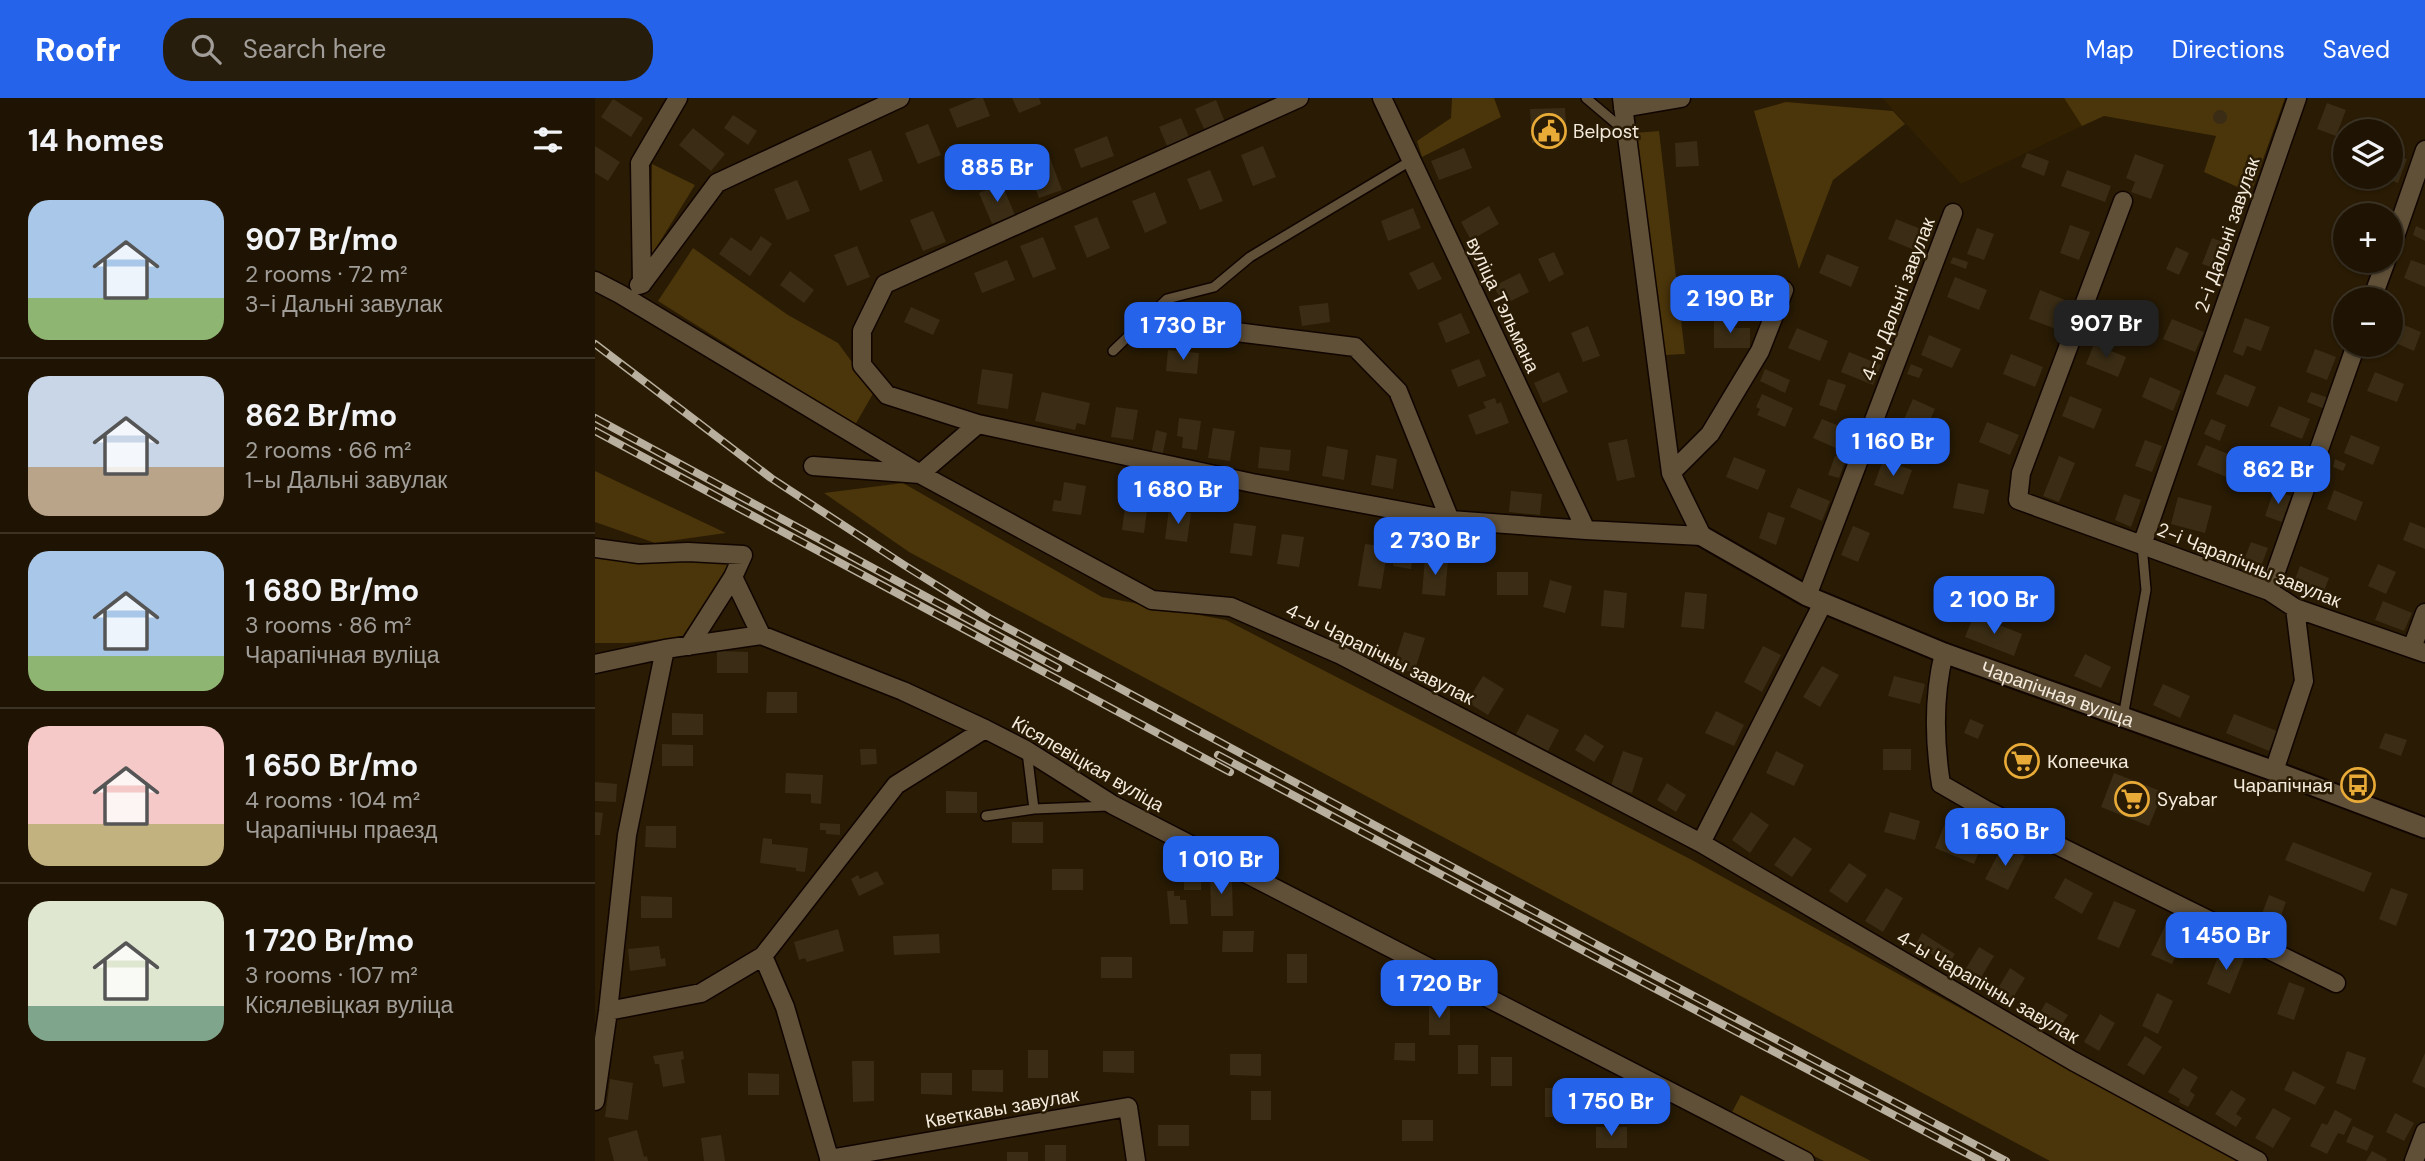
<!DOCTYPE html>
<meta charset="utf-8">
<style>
:root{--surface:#1f1403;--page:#271d0d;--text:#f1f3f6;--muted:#a19e9a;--line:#3c3325;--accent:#2563eb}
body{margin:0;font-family:"DM Sans",sans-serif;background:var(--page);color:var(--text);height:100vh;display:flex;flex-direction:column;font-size:26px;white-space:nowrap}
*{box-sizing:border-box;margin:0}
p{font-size:23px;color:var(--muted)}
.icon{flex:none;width:38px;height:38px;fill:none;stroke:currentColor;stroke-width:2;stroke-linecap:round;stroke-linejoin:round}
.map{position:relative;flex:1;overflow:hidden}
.sheet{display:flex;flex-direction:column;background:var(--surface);width:595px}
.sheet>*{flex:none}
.controls{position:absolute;left:1738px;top:21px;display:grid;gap:14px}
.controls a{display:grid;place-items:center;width:70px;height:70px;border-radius:50%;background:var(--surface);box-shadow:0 2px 5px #0004,0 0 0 2px var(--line);font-size:35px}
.price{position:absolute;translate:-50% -60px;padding:0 16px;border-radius:14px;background:var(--accent);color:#fff;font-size:23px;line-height:46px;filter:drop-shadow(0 2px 4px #0008)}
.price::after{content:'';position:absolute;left:50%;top:42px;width:21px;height:16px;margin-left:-10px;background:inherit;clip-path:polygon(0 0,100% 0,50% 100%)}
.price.on{background:#222;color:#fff}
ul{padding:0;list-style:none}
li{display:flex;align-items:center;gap:21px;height:175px;padding:0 28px}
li+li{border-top:2px solid var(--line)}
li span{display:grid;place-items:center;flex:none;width:196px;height:140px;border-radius:21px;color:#555}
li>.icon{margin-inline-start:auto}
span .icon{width:84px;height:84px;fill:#fffc;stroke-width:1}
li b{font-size:30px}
h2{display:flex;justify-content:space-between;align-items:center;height:84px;padding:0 28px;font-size:30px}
header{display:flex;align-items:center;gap:42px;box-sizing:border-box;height:98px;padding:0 35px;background:var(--accent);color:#fff}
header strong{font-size:33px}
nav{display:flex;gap:38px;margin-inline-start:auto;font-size:24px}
.search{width:490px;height:63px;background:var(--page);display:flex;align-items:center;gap:18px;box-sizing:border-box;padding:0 24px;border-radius:28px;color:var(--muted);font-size:26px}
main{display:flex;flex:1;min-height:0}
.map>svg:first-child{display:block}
</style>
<header>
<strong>Roofr</strong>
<div class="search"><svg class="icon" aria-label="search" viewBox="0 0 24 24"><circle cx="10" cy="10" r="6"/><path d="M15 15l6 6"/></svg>Search here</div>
<nav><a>Map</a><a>Directions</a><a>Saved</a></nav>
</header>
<main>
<section class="sheet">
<h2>14 homes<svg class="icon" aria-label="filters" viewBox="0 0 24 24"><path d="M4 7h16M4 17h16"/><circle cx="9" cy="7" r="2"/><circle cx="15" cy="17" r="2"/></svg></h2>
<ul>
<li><span style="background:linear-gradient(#a9c7e8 70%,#8fb573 0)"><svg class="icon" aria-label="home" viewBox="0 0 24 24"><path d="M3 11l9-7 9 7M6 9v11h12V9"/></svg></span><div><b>907 Br/mo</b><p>2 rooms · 72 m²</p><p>3-і Дальні завулак</p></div></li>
<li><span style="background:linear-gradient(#c9d6e8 65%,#b9a48a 0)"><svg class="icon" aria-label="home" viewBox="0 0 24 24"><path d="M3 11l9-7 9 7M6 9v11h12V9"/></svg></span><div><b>862 Br/mo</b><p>2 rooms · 66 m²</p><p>1-ы Дальні завулак</p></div></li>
<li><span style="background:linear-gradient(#a9c7e8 75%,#8fb573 0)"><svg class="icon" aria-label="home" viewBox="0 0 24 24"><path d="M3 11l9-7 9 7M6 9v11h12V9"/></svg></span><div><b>1 680 Br/mo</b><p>3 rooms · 86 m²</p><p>Чарапічная вуліца</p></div></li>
<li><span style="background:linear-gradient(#f6c9c9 70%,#c2b280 0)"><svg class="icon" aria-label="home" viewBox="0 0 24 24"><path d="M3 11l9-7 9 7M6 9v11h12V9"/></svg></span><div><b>1 650 Br/mo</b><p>4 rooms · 104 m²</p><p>Чарапічны праезд</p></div></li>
<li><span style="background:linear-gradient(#dfe7d0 75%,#7fa58c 0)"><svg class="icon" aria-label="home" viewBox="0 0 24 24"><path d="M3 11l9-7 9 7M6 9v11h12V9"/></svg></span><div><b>1 720 Br/mo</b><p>3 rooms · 107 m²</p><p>Кісялевіцкая вуліца</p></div></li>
</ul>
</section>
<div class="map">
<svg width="1830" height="1063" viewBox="0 0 1830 1063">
<rect width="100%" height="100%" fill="#291b04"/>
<path fill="#312001" d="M1287 0H1469L1487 28 1366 86Z"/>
<path fill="#4b350a" d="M857 0H899L906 19 827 59 822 43 856 20Z
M1469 0H1690L1656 95 1609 74 1621 38 1509 18 1487 28Z
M1191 4 1298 13 1310 26 1238 82 1204 171 1159 13Z
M1064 33 1090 256 1070 257 1040 35Z
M57 66 100 87 56 158Z
M98 150 193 217 243 245 279 294 260 327 63 203Z
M0 373 131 435 60 445 0 424Z
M308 385 507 499 631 522 1097 762 1642 1063H1455L314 454 229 395Z
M0 457 137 466 87 539 33 545H0Z
M1146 997 1276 1063H1229L1136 1016Z"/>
<path fill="#3b2d15" d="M382 0H388L395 18 362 30 354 11Z
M417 0H444L446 6 424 15Z
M18 1 48 20 36 39 6 19Z
M621 2 630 24 610 33 600 11Z
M1732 5 1751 12 1741 38 1722 31Z
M970 10 972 43 937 45 935 11Z
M1618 19a7 7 0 1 1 14 0a7 7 0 1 1-14 0Z
M138 17 162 33 153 47 129 30Z
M586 20 594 39 572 48 564 29Z
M333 26 346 57 323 66 310 35Z
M98 30 130 56 116 73 84 47Z
M512 38 519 58 486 70 479 51Z
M1102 43 1104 68 1081 69 1080 45Z
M0 48 25 64 13 83 0 75Z
M668 48 681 79 658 88 646 57Z
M869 50 877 70 844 82 836 63Z
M276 52 288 83 265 93 253 61Z
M1432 55 1454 63 1449 78 1426 69Z
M1540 56 1569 67 1556 101 1536 94 1540 84 1531 80Z
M1796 56 1812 61 1803 85 1786 79H1796Z
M455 60 467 92 444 100 432 69Z
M615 72 628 103 605 112 592 81Z
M1472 72 1516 88 1510 104 1466 88Z
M202 82 215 113 192 122 179 91Z
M407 86 420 117 397 126 384 95Z
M560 94 572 125 550 135 537 103Z
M894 108 904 126 876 142 866 124Z
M818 110 826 130 793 143 786 123Z
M338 113 351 144 328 153 315 122Z
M502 119 515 150 492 160 479 128Z
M1301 121 1333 134 1324 154 1293 141Z
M1475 127 1495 134 1484 162 1465 155Z
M1821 128 1830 132V143L1818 137Z
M1382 130 1399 136 1389 162 1372 156Z
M1750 135V157L1742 154Z
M166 138 177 146 155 178 124 156 136 139 156 153Z
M448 139 461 171 438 180 425 148Z
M1617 140 1633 146 1624 172 1607 166Z
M262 148 275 179 252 188 239 157Z
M1581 149 1594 155 1584 177 1571 171Z
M959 154 969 176 954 184 943 161Z
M1232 156 1264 169 1256 189 1224 175Z
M892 158 896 166 882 173 878 164Z
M1358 159 1373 164 1371 171 1355 165Z
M412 162 420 182 387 195 379 175Z
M1816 162 1830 167V189L1809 180Z
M838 164 847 181 823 192 814 175Z
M195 173 219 192 209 205 185 187Z
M925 175 934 194 908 207 899 188Z
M1360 179 1392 192 1384 212 1352 199Z
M1445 192 1475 204 1464 232 1434 221Z
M733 205 735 224 707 228 704 208Z
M316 209 345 222 338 237 309 224Z
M866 215 875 235 851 245 843 225Z
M1119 219H1137V230H1155V250H1119Z
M1650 220 1675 229 1666 253 1652 248 1648 258 1638 254Z
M1577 221 1609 234 1600 254 1568 241Z
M1797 222 1826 234 1819 253 1796 243Z
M993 228 1005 258 988 264 976 235Z
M1202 230 1233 243 1225 263 1193 250Z
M1334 237 1366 251 1357 270 1326 257Z
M1499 246 1531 259 1523 279 1491 266Z
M1720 251 1741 259 1732 282 1711 274Z
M573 252 604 255 602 276 571 273Z
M1254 254 1286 267 1278 287 1246 274Z
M1416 256 1448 269 1440 289 1408 276Z
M884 261 891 278 863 289 856 272Z
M1316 266 1328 271 1324 280 1312 276Z
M387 271 418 276 413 311 382 306Z
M1170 271 1195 282 1190 295 1165 283Z
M964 274 973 294 948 305 939 285Z
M1780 274 1809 286 1802 304 1772 293Z
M1630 276 1661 289 1653 309 1621 296Z
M1555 279 1586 293 1578 313 1547 299Z
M1233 281 1251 287 1241 313 1224 307Z
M447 294 495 305 490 327 482 325 480 332 440 323Z
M1716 294 1734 300 1730 311 1712 304Z
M1167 296 1198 310 1190 329 1162 317 1165 311 1161 309Z
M1475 298 1507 311 1499 331 1467 318Z
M900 300 902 306 906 304 914 325 881 337 873 317 891 310 888 304Z
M1318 301 1340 311 1327 340 1305 330Z
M1684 308 1715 321 1707 341 1675 328Z
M521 309 543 312 538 342 516 339Z
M584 320 606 323 602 352 587 350 588 339 582 338Z
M1227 321 1259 334 1250 354 1218 340Z
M1616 321 1631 327 1625 343 1609 336Z
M1392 324 1424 337 1415 357 1384 344Z
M618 330 640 333 635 363 613 360Z
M561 332 572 335 567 359 556 357Z
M1756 337 1785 349 1778 367 1749 355Z
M1032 341 1040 379 1022 383 1013 345Z
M1550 342 1567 348 1557 374 1540 368Z
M1611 347 1643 360 1634 380 1602 367Z
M732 348 753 352 749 382 727 378Z
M665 349 696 352 694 373 663 370Z
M781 357 802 361 798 391 776 387Z
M1240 358 1251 361 1244 380 1233 377Z
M1464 358 1480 365 1464 404 1448 398Z
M1139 359 1171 372 1163 392 1131 379Z
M1740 361 1751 366 1748 373 1738 369Z
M1288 362 1317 372 1308 397 1279 387Z
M469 384 491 388 486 417 457 413 459 402 466 403Z
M1363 385 1394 392 1389 416 1358 410Z
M1203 390 1235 403 1227 423 1195 409Z
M1679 392 1696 398 1687 424 1670 418Z
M1739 392 1768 404 1761 423 1732 411Z
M916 393 947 396 945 417 914 414Z
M1529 396 1546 402 1536 429 1520 422Z
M1583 399 1617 408 1610 435 1576 426Z
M531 402 553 405 549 435 527 432Z
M574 411 596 415 592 444 570 441Z
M1173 414 1190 420 1181 447 1164 440Z
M1815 424 1830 430V451L1808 442Z
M639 425 661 428 657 458 635 455Z
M1258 428 1275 435 1263 464 1246 457Z
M687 436 709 439 704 469 682 466Z
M1656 444 1673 450 1663 476 1646 470Z
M770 446 793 449 786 491 763 488Z
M801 447 819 450 816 471 798 468Z
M830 460 853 462 850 498 827 496Z
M1783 466 1801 474 1791 496 1773 488Z
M1705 468 1734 480 1727 498 1698 487Z
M902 474H933V497H902Z
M955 482 977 488 970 515 948 509Z
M1009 492 1032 495 1029 530 1006 528Z
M1090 494 1112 496 1109 531 1086 529Z
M1788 503 1817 515 1809 533 1780 522Z
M1379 517 1427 536 1419 558 1370 539Z
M809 534 830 540 819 575 798 569Z
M1168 548 1186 557 1167 594 1149 584Z
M122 553 153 554V575H122Z
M1490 556 1516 569 1506 590 1479 578Z
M1227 568 1244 577 1225 609 1208 599Z
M888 578 909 591 893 617 872 604Z
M1299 578 1330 586 1325 606 1293 598Z
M1568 586 1595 598 1585 620 1558 607Z
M172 594H202V615H171Z
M1121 613 1149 627 1139 648 1110 635Z
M77 615 108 616V637H77Z
M932 616 964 632 953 653 921 636Z
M1639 616 1682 633 1674 653 1631 635Z
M1375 621 1389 627 1383 641 1369 635Z
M1790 635 1812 642 1806 658 1784 650Z
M990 636 1009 648 999 664 980 652Z
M67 646 98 647V668H67Z
M265 651H281L282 666 266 667Z
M1288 651H1316V672H1288Z
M1028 653 1048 660 1037 695 1016 688Z
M1181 653 1209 667 1199 688 1171 675Z
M191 675 228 677 226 706 216 705V696L190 695Z
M1519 675 1568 694 1554 728 1506 709Z
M0 684 22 686 21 704 0 703Z
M1072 685 1091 697 1081 714 1062 702Z
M351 693 382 694V715H351Z
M0 714 8 715 5 737H0Z
M1156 714 1174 727 1155 755 1137 742Z
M1295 714 1325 723 1320 742 1289 734Z
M1351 723 1390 739 1379 766 1340 750Z
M417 724H448V745H417Z
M225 725 245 726V737L231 736V732H225Z
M51 728H81V750L50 749Z
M1199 739 1217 751 1197 779 1179 767Z
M168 740 177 741V746L213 750 210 774 201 773V770L165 765Z
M1698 744 1777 775 1769 794 1690 762Z
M1408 747 1430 758 1413 792 1390 781Z
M1254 765 1272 777 1252 805 1234 793Z
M589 769H606V792H589Z
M457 771H488V792H457Z
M615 771 637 784 638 818H616Z
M282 773 289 786 264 798 256 781 263 777 265 781Z
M1470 780 1498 795 1487 816 1459 800Z
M1291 790 1308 800 1288 834 1270 823Z
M1796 790 1813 796 1801 828 1784 821Z
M572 793H579V798H585V802H591L593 826H575Z
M1674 797 1691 804 1679 836 1662 829Z
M46 798 77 799V820H46Z
M1519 803 1541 812 1524 850 1502 841Z
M1571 826 1592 835 1577 866 1556 857Z
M243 831 249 853 212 864 210 860 204 862 199 844Z
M628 833H659L658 854H627Z
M1327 835 1360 856 1353 867 1321 846Z
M344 836 345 855 299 857 298 838Z
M64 848 66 861 70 860 71 868 35 873 33 851Z
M1384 849 1399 858 1382 886 1367 877Z
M1626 852 1649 861 1635 896 1612 886Z
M692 856H712V885H692Z
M506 859H537V880H506Z
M1415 870 1430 880 1414 906 1399 897Z
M1694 884 1710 890 1699 922 1682 916Z
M1562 895 1578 903 1563 936 1547 928Z
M1451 904 1473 917 1463 933 1442 920Z
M834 908H855V937H834Z
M1505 916 1520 925 1504 953 1489 944Z
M1550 938 1567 949 1549 977 1532 967Z
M800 945H820V963L799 962Z
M863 947H883V976H863Z
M433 952H453V980H433Z
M88 953 89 961 86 962 90 985 68 989 64 966H60L58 958Z
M508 953H539V975L508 974Z
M1752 953 1771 960 1760 992 1741 985Z
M1830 955V990L1817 984Z
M635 956H666V978L635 977Z
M896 959H917V988H896Z
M257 963H279V1003L258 1004Z
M1588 970 1603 979 1595 993 1600 997 1593 1009 1584 1004 1585 1001 1573 994Z
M377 972H408V994L377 993Z
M1698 973 1730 989 1720 1007 1689 992Z
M153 975 184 976V997H153Z
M326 975H357V997L326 996Z
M15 981 38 985 33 1022 10 1019Z
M950 990H971V1019H950Z
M1636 992 1651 1001 1641 1016 1647 1020 1641 1029 1620 1016Z
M656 993H676V1022H656Z
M1678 1010 1696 1020 1678 1050 1660 1040Z
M1740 1012 1757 1021 1749 1037 1743 1035 1732 1056 1715 1048 1727 1025 1732 1027Z
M1800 1015 1819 1025 1809 1043 1791 1034Z
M807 1022H838V1043H807Z
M563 1027H594V1048H563Z
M1758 1028 1779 1038 1772 1053 1751 1044Z
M1001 1029H1032V1050H1001Z
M42 1032 49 1059 52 1058 53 1063H19L13 1040Z
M126 1037 130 1063H109L106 1040Z
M450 1047H471V1063H450Z
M1777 1053 1792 1061 1791 1063H1771Z
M412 1054H433V1063H412Z"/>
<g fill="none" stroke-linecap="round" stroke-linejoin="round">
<g stroke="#110500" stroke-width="12">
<path id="service" d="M991 0 1030 33
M518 253 572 201 619 189 655 159 817 62
M1528 619 1551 492 1547 447
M432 654 439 711
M391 718 439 711 513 708"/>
</g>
<g stroke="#110500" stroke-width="21">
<path id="minor" d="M704 0 290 186 267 233V267L292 297 383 326 657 385 855 422 991 432 1107 438 1076 375 1027 0
M787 0 991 432
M1028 10 1086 0
M1528 103 1426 375 1423 402 1674 493 1700 510 1830 555
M1796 150 1830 52
M0 183 25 196 325 376 557 502 636 509 746 557 1106 745 1478 963 1663 1063
M47 186 122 85 305 0
M44 187 47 186 45 65 83 0
M1777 201 1791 163
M641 234 760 249 803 293 855 422
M218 368 325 376 383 326
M1076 375 1115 336 1165 253 1189 192
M1547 447 1702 0
M0 450 44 456 93 454 148 457 138 479 94 548
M138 479 166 537
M1674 493 1761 247
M1212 498 1358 115
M1817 550 1830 515
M1349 555C1338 599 1339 642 1346 686L1391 712 1741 885
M0 566 70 551 166 537 308 593 390 631 431 652 518 707 1210 1063
M1679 673 1709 583 1700 510
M1106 745 1228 505
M168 858 190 909 235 1063
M13 913 106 895 168 858 301 687 390 631
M0 1003 13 913 32 737 70 551
M234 1061 533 1009 541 1063
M1819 1063 1830 1034"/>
</g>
<g stroke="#110500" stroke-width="23">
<g id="tertiary">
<path id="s1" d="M1107 438 1212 498 1349 555 1679 673 1830 730"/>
</g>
</g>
<use href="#service" stroke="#605038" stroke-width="9"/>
<use href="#minor" stroke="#605038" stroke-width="18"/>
<use href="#tertiary" stroke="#605038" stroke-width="19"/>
<g stroke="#b9af9e" stroke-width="8">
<path id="rail" d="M0 246 176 380 309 467 394 520 1008 850 1411 1063
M0 320 463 570
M0 333 635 674
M623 657 1004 861 1386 1063"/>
</g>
<use href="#rail" stroke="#291b04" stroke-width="5" stroke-dasharray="16" stroke-linecap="butt"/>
</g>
<defs>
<g id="civic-ring" transform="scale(1.75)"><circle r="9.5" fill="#291b04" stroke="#e9ab38" stroke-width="1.5"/><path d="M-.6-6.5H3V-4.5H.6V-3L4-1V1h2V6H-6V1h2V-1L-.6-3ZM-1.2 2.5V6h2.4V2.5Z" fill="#e9ab38"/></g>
<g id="supermarket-ring" transform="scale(1.75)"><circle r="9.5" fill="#291b04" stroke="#e9ab38" stroke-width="1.5"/><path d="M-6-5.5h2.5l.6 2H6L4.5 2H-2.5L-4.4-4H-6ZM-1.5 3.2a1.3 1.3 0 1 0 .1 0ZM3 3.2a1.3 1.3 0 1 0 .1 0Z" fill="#e9ab38"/></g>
<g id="bus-ring" transform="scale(1.75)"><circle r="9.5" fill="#291b04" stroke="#e9ab38" stroke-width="1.5"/><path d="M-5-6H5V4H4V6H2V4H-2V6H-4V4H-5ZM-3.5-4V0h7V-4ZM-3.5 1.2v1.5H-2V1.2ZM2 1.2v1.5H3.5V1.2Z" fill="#e9ab38"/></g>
</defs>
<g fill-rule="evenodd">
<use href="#civic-ring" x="954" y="33"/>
<use href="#supermarket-ring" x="1427" y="663"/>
<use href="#bus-ring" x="1763" y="687"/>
<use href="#supermarket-ring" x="1537" y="701"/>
</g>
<g text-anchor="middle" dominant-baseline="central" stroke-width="5" stroke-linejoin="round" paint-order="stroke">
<g font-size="19" fill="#f4ebdd" stroke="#291b04" text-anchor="start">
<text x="978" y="33">Belpost</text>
<text x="1452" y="663">Копеечка</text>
<text x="1738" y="687" text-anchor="end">Чарапічная</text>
<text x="1562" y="701">Syabar</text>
</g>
<g font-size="19" fill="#f4ebdd" stroke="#291b04">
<text transform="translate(1632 137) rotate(-71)">2-і Дальні завулак</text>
<text transform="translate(1303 201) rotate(-69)">4-ы Дальні завулак</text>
<text transform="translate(908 207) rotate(65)">вуліца Тэльмана</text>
<text transform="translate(1654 467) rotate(22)">2-і Чарапічны завулак</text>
<text transform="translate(785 556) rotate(26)">4-ы Чарапічны завулак</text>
<text stroke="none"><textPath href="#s1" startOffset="390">Чарапічная вуліца</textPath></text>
<text transform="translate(493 666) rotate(30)">Кісялевіцкая вуліца</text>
<text transform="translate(1393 889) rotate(30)">4-ы Чарапічны завулак</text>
<text transform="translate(407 1010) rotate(-10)">Кветкавы завулак</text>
</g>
</g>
</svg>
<div class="controls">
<a><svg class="icon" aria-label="layers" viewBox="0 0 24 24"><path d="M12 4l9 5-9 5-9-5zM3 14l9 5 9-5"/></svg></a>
<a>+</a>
<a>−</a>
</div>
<b class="price" style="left:402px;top:106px">885 Br</b>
<b class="price" style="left:1135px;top:237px">2 190 Br</b>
<b class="price on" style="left:1511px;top:262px">907 Br</b>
<b class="price" style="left:588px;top:264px">1 730 Br</b>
<b class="price" style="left:1298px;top:380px">1 160 Br</b>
<b class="price" style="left:1683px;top:408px">862 Br</b>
<b class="price" style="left:583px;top:428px">1 680 Br</b>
<b class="price" style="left:840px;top:479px">2 730 Br</b>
<b class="price" style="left:1399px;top:538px">2 100 Br</b>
<b class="price" style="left:1410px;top:770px">1 650 Br</b>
<b class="price" style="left:626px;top:798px">1 010 Br</b>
<b class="price" style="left:1631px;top:874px">1 450 Br</b>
<b class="price" style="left:844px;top:922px">1 720 Br</b>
<b class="price" style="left:1016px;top:1040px">1 750 Br</b>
</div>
</main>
